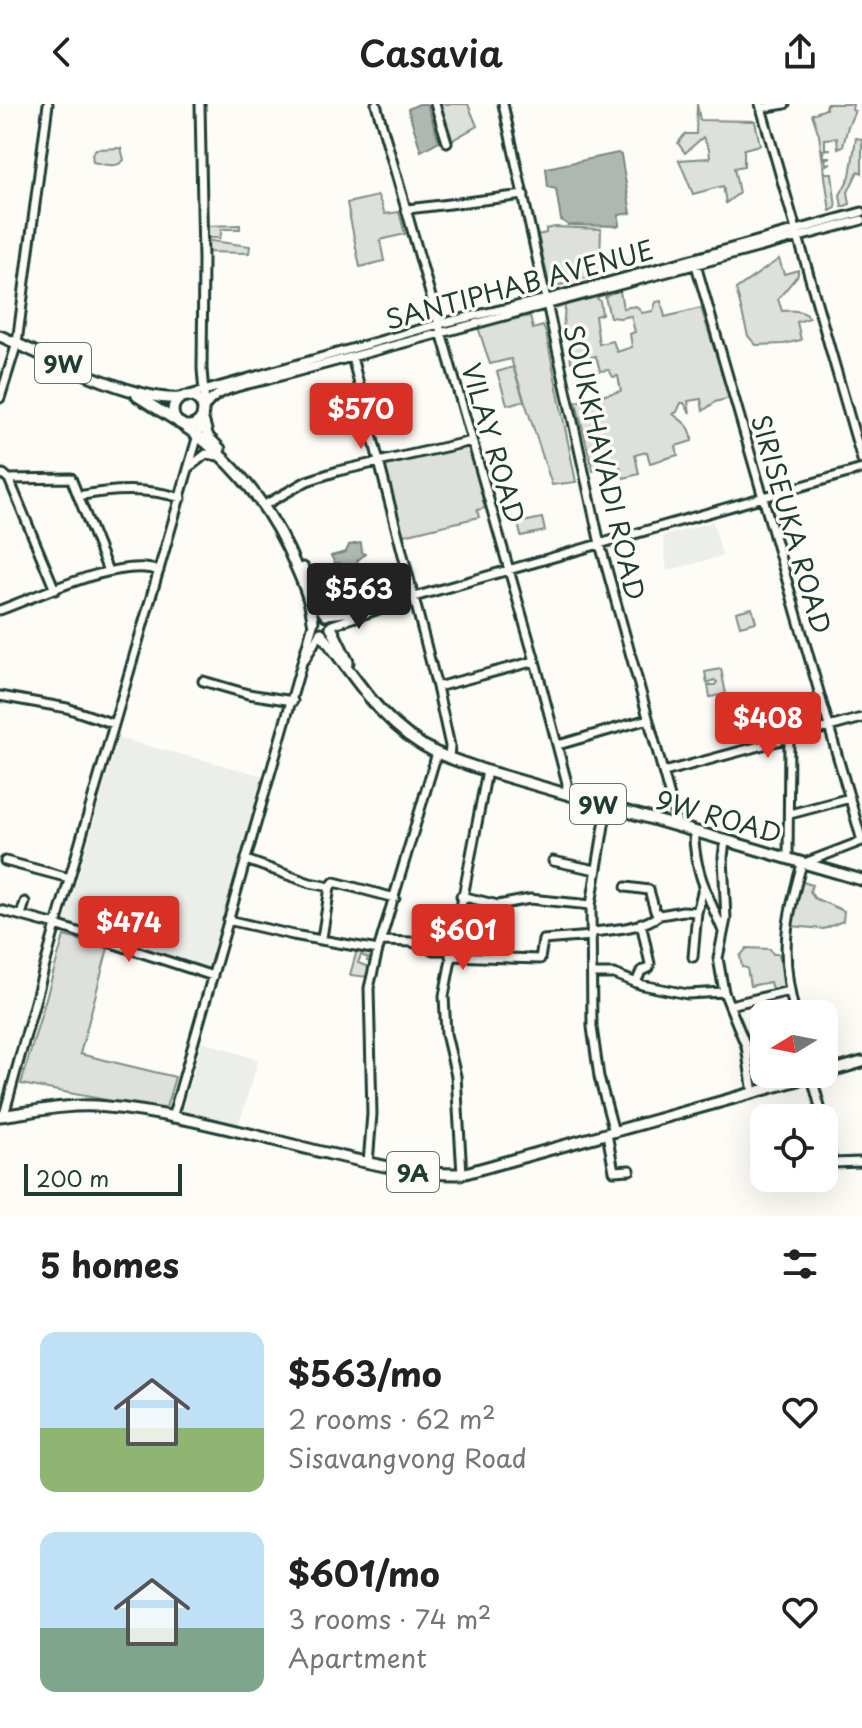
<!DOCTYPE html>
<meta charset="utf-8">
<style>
:root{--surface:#fff;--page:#f2f2f2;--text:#222;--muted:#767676;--accent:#d93025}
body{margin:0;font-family:"Playpen Sans",sans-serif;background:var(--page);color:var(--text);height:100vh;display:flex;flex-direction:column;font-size:30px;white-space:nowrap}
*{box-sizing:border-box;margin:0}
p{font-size:26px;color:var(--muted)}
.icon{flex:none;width:44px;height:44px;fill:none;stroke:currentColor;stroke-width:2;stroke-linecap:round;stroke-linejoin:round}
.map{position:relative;height:1112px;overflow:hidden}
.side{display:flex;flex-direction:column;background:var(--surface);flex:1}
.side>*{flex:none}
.needle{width:52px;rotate:260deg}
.fabs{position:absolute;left:750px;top:896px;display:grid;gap:16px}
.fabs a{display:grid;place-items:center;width:88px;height:88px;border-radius:16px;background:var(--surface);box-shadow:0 8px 32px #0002;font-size:40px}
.scale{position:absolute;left:24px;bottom:20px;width:158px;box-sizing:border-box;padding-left:8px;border:4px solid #1f3d34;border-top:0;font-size:22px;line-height:28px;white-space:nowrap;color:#1f3d34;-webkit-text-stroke:6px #fdfcf7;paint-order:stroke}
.price{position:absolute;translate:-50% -68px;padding:0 18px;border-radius:8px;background:var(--accent);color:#fff;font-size:26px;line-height:52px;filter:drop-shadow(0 2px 4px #0008)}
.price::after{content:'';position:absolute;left:50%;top:48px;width:24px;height:18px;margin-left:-12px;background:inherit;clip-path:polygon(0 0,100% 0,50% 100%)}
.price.selected{background:#222;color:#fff}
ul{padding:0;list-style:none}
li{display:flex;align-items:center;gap:24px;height:200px;padding:0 40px}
li span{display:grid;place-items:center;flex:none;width:224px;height:160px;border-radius:16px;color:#555}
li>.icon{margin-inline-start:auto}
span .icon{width:96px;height:96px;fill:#fffc;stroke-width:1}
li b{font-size:34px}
h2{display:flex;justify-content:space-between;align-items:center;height:96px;padding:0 40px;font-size:34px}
header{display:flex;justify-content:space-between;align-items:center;height:104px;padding:0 40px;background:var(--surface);font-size:36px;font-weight:600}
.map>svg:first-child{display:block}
</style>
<header><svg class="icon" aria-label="back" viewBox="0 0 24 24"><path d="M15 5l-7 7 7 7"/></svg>Casavia<svg class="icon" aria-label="share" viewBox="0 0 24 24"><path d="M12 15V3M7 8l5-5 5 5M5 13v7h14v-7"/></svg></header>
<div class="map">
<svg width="862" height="1112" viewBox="0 0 862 1112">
<rect width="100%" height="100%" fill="#fdfcf7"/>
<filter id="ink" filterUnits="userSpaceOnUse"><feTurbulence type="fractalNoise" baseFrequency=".0125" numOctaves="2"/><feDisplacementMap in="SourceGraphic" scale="16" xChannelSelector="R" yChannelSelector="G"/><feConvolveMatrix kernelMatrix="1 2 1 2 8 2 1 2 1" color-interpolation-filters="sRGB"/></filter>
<g filter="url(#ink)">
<path fill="#eceee9" d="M713 418 722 452 667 467 663 432Z
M118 634 264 672 208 867 64 821Z
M202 937 258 956 238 1023 181 1011Z"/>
<path fill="#dde0db" stroke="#7e8e88" stroke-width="2" d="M437 0H468L477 22 449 38Z
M697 0 700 16 755 17 760 41 744 45V62L734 64 739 89 726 99 723 82 693 90 679 56 710 54 709 45 703 33 685 49 678 39 685 30H696Z
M826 0H853L852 6 855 7 848 22 843 42 838 44 837 34 825 35V45H831L823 46 824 53H831L825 55 826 60 831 59 824 62 825 69H832L836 104 830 107 819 31 812 10 826 5Z
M856 34 862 35V69L858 67 848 88 850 100 842 103 840 91 850 72Z
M121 44 124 56C117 65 103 60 93 58L92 50 96 45Z
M378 92 385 110 399 108 405 130 380 136 384 157 360 163 347 99Z
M240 121V125H222L220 134H204V122Z
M555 123 601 125 600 156 603 169 550 184 538 131 546 129V125Z
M204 136 250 142 249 149 204 148Z
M779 155 784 170 798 166V171L778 195 782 207C791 206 804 206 810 214L797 218 801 236 784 240 756 241 748 232 736 185Z
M620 187 623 204 636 202 642 209 653 207 656 198 661 197 665 213 701 204 730 294 715 298 703 307 701 295 688 297 690 309 684 299H681L677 308 673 310C683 318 693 323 692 337L676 342 678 351 650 359 647 348 635 351 639 370 624 374 619 360 593 367 576 298 621 287 618 272 613 273 609 266 600 267 596 252 571 258 569 239 563 226 565 201 596 193 600 197 602 210 595 212 599 240 613 237 617 248 632 243 630 230 635 228 631 212 620 214 610 213 605 193 612 188Z
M530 212 533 225 543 222 546 229 576 378 552 381 511 255 490 260 478 223Z
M513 263 524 297 511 301 507 300 497 268Z
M469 341 485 404 477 406 479 413 400 432 383 363Z
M542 414 545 427 521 432 518 419Z
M752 504 756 518 740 522 736 508Z
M721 565 726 590 710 593 708 581H715L717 578 714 576 707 579 705 568Z
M800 777 812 781 810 787 814 794 844 807 843 817 824 825 791 822Z
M64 832 108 844 80 950 175 973 165 1007 21 980Z
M747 844 770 845 773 850H779L785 885 773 890 770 878 750 882 747 864 742 863 740 852Z
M357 846H364L374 851 371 858 367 857 368 854 361 851 358 859 369 863 368 873 350 871Z"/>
<path fill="#aeb8b1" stroke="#75877f" stroke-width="2" d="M419 0H427L439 37 421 47 408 5Z
M618 49 621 51 631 109 619 111V122L568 121 561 116 556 85 548 83 546 64Z
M361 439 362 448 365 450 357 457 359 468 344 471 340 459H335L331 452 346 448 349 441Z"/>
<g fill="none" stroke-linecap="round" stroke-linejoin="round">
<g stroke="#1f3d34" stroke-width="13">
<path id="minor" d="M200 0 203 156 202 265 205 301
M376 0 535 557 567 679 566 690
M435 0 447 38
M503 0 600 440 678 722
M760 0 862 356
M761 4 785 0
M408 105 524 91
M696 161 862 737
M352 253 437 583 450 642 449 654
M186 292 439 220 547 195 862 108
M0 294 17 239 48 0
M202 309C211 283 250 281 273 274L862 116
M192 361 206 350 219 352
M0 371 3 370 9 375 71 374 108 467
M9 375 55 486
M78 392C113 385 147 383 181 394
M268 399 307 377 338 367 472 337
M0 506C39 492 121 452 159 467
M327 511 361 507
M332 521 414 493 862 365
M305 555 320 529
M203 577 248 590 293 597
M437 583 535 557
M0 592 67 604 114 620
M558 641 648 615
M664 668 862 614
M607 703 591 801 592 923 599 973 614 1028
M790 710 850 694
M694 727C693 763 708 792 722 825
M725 737 723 753 726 815 718 854 724 888 746 942 753 989
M788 755 789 636
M246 756 310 779 330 783 334 778 338 779 395 794
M5 757 69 774
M553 757 596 766
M626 783 649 786 655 807 660 811 683 807 697 808 704 781
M461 792 498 801 530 795 591 801
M0 806 56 821 213 872
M21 811 25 798
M228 816 293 831 378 846
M592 828C611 826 644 824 659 811
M322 834 330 783
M382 837 412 838 433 846H451
M450 852 540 855 543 836 592 832
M693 853 697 808
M592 870H614L642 881 687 890 724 888
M636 879 641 867 649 864 650 860 641 819
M730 901 789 887
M795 910C780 850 785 818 802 760L862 737
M811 970 823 1014
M4 1011 56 821 202 317
M172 1014 313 520
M824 1018 832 1059 862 1058
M607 1030 614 1067 630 1066
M368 1059 372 1010 369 884 378 846 437 649
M462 1070 456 972 446 930 444 892 487 667"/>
</g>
<g stroke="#1f3d34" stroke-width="15">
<path id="major" d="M0 232C43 251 135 298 179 294
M137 292 175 316
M173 307a15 15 0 1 1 30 0a15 15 0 1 1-30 0Z
M202 312 208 333 220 345
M180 319C233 355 272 405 296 463 304 481 311 498 313 517
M303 464 319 502 326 511
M331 523 348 558
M321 529C356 574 382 622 435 648 452 656 470 661 487 667L862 776
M824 969 862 958
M0 1012C31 1008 66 1000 97 1002 174 1008 255 1032 330 1050 374 1060 416 1071 462 1070L820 970"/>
</g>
<use href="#minor" stroke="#fdfcf7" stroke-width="7"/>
<use href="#major" stroke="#fdfcf7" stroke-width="9"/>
</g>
</g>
<g text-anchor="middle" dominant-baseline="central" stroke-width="7" stroke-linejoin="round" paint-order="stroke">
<g fill="#fdfcf7" stroke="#62766e" stroke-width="2">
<rect x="35" y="239" width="56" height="40" rx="6"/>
<rect x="570" y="680" width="56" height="40" rx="6"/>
<rect x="387" y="1048" width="52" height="40" rx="6"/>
</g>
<g font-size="24" font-weight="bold" fill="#1f3d34">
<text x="63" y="259">9W</text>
<text x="598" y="700">9W</text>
<text x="413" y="1068">9A</text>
</g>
<g font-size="26" fill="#1f3d34" stroke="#fdfcf7">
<text transform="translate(519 180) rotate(-15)">SANTIPHAB AVENUE</text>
<text transform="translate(494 339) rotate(74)">VILAY ROAD</text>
<text transform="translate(605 358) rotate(77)">SOUKKHAVADI ROAD</text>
<text transform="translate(792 420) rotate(74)">SIRISEUKA ROAD</text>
<text transform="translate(719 712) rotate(16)">9W ROAD</text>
</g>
</g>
</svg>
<div class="fabs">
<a><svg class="needle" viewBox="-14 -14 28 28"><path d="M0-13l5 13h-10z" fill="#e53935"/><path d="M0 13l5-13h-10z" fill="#767676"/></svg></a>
<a><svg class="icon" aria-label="locate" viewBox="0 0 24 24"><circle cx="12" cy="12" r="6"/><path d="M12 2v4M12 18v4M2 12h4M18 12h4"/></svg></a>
</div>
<div class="scale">200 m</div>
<b class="price" style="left:361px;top:347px">$570</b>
<b class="price selected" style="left:359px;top:527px">$563</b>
<b class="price" style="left:768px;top:656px">$408</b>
<b class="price" style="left:129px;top:860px">$474</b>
<b class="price" style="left:463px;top:868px">$601</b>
</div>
<section class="side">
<h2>5 homes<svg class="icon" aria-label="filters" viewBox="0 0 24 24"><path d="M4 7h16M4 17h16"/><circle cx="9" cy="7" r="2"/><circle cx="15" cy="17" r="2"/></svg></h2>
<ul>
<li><span style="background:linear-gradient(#bfe0f5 60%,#8fb573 0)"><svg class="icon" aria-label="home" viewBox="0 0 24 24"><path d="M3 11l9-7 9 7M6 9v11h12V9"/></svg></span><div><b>$563/mo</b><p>2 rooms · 62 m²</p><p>Sisavangvong Road</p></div><svg class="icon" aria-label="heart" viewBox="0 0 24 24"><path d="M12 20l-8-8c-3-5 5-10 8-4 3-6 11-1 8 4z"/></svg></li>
<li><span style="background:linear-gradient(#bfe0f5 60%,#7fa58c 0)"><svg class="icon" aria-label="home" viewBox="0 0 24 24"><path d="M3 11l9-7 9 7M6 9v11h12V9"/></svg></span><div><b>$601/mo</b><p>3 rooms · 74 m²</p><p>Apartment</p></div><svg class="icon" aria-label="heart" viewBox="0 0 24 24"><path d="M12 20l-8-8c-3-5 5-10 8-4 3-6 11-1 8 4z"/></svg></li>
</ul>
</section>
